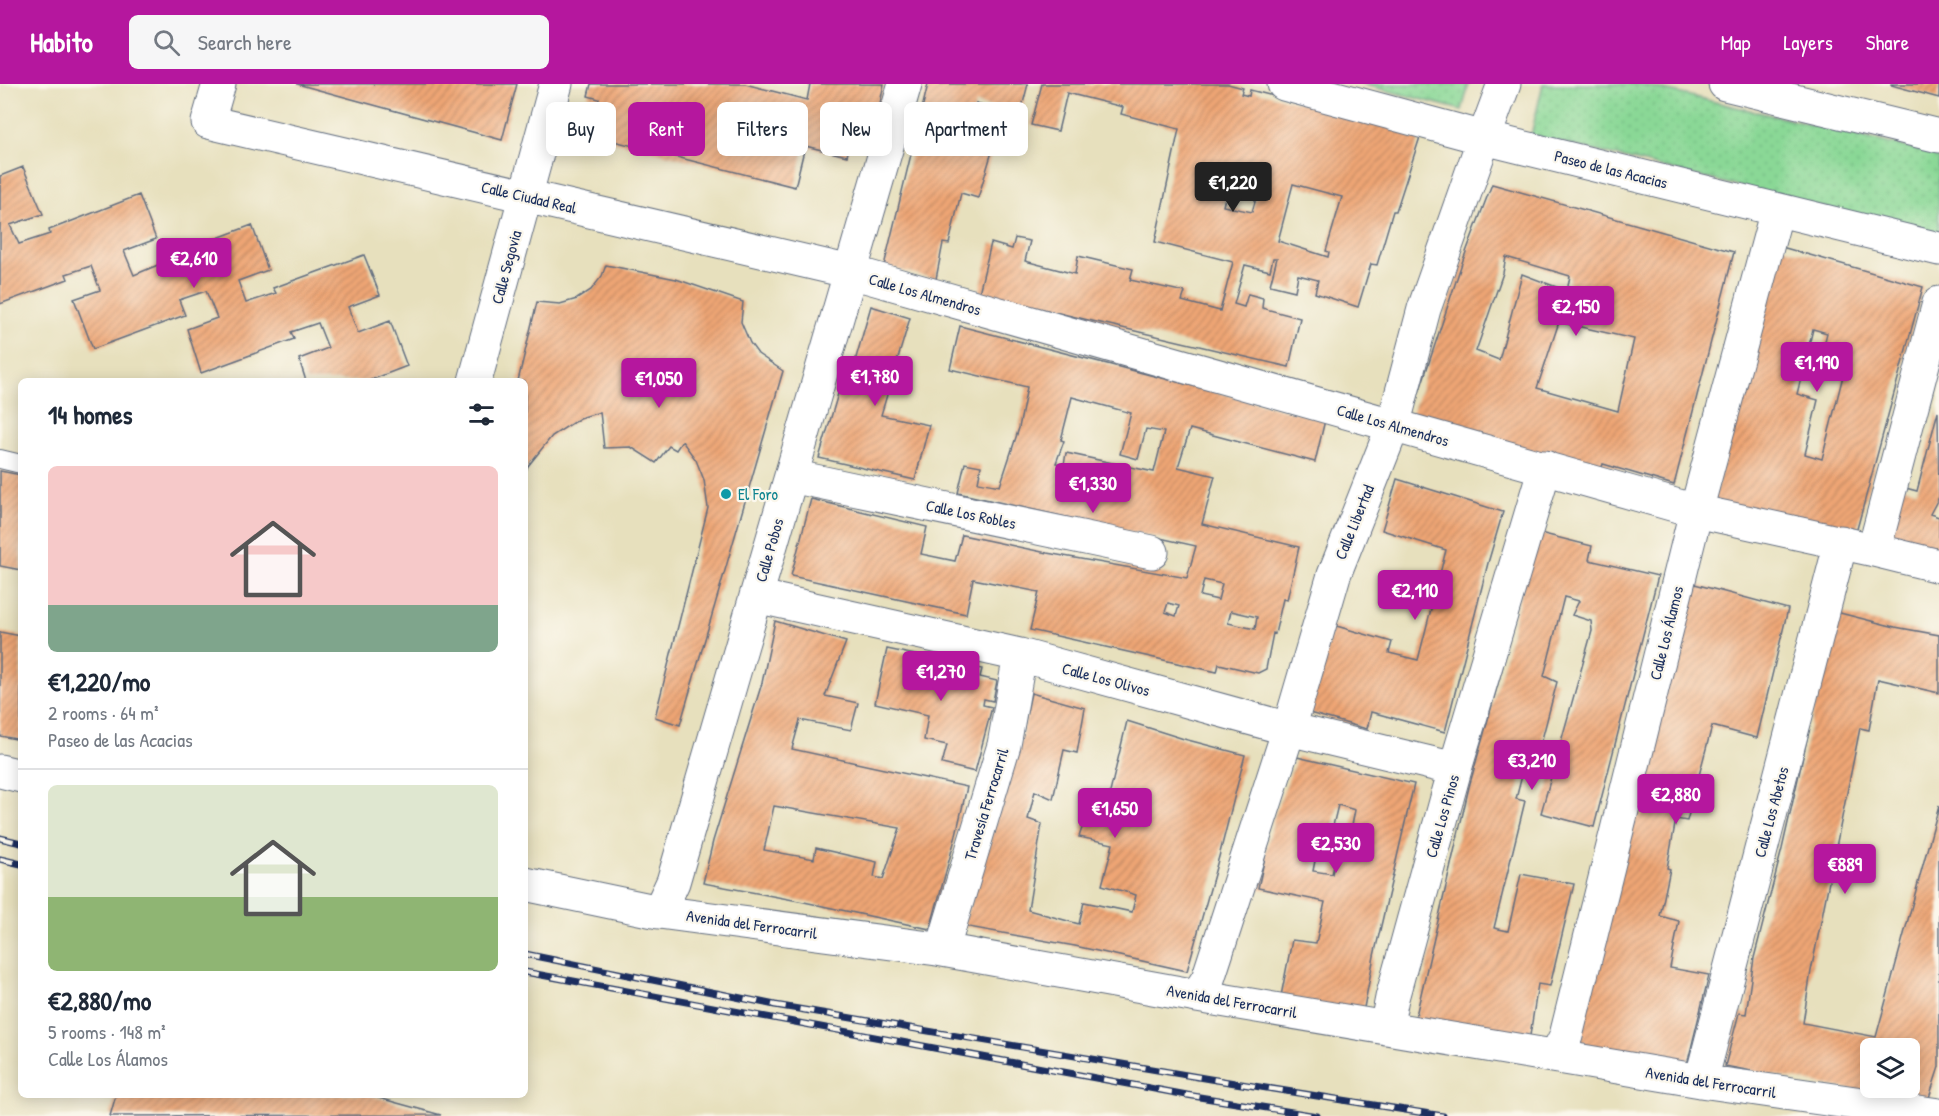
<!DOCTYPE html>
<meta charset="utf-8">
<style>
:root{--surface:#fff;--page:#f6f6f7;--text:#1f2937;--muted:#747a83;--line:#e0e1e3;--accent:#b5179e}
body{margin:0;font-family:"Patrick Hand",sans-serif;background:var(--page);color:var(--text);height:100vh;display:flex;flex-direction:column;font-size:22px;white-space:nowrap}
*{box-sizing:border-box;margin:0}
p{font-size:20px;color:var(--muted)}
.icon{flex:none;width:33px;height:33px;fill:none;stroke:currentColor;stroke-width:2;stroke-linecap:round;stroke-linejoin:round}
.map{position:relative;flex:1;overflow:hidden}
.side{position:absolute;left:18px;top:294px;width:510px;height:720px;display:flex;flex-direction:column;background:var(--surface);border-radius:9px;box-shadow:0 3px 15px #0003}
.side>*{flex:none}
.banner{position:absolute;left:546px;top:18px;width:570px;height:54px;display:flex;gap:12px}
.controls{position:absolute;left:1860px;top:954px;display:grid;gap:12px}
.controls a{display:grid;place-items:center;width:60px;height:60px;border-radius:9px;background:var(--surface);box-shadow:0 3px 15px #0003;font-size:30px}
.price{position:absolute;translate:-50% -51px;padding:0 14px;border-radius:6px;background:var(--accent);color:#fff;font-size:20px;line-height:39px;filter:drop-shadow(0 2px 3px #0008)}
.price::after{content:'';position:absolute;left:50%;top:36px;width:18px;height:14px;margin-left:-9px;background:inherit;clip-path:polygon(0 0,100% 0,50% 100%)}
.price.active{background:#222;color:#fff}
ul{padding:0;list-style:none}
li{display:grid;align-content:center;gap:12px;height:318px;padding:0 30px}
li+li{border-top:2px solid var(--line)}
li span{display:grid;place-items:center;height:186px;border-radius:9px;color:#555}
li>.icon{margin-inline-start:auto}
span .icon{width:108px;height:108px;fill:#fffc;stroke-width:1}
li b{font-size:26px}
h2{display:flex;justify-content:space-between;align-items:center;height:72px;padding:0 30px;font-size:26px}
.pill{padding:0 21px;border-radius:9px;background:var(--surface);box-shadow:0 3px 15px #0003;font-size:21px;line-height:54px}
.pill.active{background:var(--accent);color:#fff}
header{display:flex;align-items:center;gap:36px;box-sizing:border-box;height:84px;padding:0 30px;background:var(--accent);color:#fff}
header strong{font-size:28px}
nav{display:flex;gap:33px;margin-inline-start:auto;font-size:21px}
.search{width:420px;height:54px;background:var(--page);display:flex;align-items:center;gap:15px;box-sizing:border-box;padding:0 21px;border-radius:9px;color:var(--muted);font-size:22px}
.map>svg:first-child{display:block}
</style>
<header>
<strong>Habito</strong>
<div class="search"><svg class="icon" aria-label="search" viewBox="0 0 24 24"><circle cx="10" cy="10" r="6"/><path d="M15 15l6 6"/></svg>Search here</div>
<nav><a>Map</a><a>Layers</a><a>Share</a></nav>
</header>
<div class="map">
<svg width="1939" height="1032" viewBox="0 0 1939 1032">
<defs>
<pattern id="grass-dots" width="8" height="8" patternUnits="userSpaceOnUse" patternTransform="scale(1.5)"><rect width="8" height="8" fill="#8ad896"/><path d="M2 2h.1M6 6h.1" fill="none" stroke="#76ba84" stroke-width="1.8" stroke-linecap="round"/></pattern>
<pattern id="building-hatch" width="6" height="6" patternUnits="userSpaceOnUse" patternTransform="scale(1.5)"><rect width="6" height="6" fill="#efa675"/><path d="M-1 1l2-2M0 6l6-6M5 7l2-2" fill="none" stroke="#c18863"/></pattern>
</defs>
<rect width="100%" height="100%" fill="#fbf7ec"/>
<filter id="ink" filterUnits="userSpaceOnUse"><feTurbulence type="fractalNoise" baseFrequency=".0167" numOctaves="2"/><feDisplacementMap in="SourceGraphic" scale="12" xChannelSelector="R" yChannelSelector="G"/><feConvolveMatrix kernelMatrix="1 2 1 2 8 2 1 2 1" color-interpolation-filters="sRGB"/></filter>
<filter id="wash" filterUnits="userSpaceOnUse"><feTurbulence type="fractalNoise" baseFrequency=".008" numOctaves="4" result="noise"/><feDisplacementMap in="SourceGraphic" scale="24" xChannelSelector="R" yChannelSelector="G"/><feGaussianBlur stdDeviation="1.35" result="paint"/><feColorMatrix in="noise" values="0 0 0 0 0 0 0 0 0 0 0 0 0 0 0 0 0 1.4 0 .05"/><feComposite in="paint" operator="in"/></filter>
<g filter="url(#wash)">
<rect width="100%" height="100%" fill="#e7e0bd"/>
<path fill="url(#grass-dots)" stroke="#52847a" stroke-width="1.5" d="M1362 0H1469L1462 26Z
M1543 0H1639L1939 71V152L1531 51Z"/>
<g id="blocks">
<path fill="url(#building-hatch)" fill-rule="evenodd" d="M297 0H517L502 56Z
M591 0H745L807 16 810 0H884L877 34 858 29 847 72 805 62 795 103 590 51 599 15 588 12Z
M928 0H1028L1018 39 996 33 998 25 976 19 967 55 994 61 978 114 961 109 949 160 943 159 936 195 884 182Z
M1042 0H1228L1243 4 1241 10 1249 12 1250 6 1421 50 1396 127H1393L1377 181 1371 180 1358 223 1315 209 1318 196 1298 191 1295 207 1270 201 1277 174H1273L1270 187 1245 181 1234 220 1244 223 1248 210 1263 214 1262 224 1300 234 1289 283 1067 231 979 209 991 159 1012 165 1015 154 1030 157 1025 177 1075 190 1078 172 1133 185 1130 196 1185 208 1182 217 1220 227 1233 178 1155 158 1179 45 1121 30 1123 23 1067 9 1058 47 1031 41ZM1293 100 1342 113 1326 167 1329 168 1328 173 1278 157ZM1227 105 1257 111 1252 128 1223 122Z
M1939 0V14L1891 1V0Z
M23 83 43 130 10 141 19 160 50 150 49 146 139 111 156 155 124 167 134 191 165 178 164 174 252 141 268 186 238 197 246 219 276 209 273 204 364 171 380 211 348 223 358 249 390 237 407 282 368 297H306L299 275 328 264 318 239 291 248 294 255 201 289 187 245 217 234 206 207 179 216 185 231 93 265 74 215 100 206 91 182 66 190 68 195 0 220V92Z
M1492 100 1734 168 1674 401 1603 380 1599 392 1412 330 1463 176ZM1506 173 1570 192 1567 207 1522 190 1499 276 1476 267 1503 189ZM1559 238 1634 255 1618 327 1537 304Z
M1778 162 1923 203 1854 456 1713 417ZM1813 245 1827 249 1824 261 1849 268 1822 375 1805 370 1818 316 1797 310Z
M606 181 676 195 743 218 741 238 750 259 758 270 783 287 680 641 655 633 708 424 704 396 696 376 682 357 676 366 669 362 656 379 631 363 604 364 600 328 580 334 552 352 528 382 525 389V297H518L537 218 560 220 577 215 591 206 602 192Z
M871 222 910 234 881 331 929 341 915 396 819 374 840 303 847 305Z
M960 242 1325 336 1315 378 1190 345 1178 383 1215 392 1202 440 1299 463 1287 516 1283 515 1275 550 1273 549 1266 585 1258 589 1219 580 1217 588 1030 546 1039 508 973 495 966 530 791 492 811 415 927 443 921 470 955 477 962 451 1047 469 1187 494 1196 462 958 409 965 379 981 382 978 398 1000 402 1019 344 1027 303 950 285ZM1072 313 1131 329 1120 370 1138 375 1146 345 1164 348 1154 388 1066 369 1064 381 1056 379 1064 357 1061 356ZM1204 496 1222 500 1218 516 1200 512ZM1168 519 1179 522 1176 532 1165 528ZM1231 527 1257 533 1255 545 1228 539Z
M1938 327 1939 413 1930 430 1939 433V475L1882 460 1898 402 1917 407Z
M0 387 21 391V486L0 482Z
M1397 395 1503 428 1488 479 1445 648 1371 628 1367 645 1309 629 1333 541 1392 558 1389 569 1418 576 1446 466 1382 446Z
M1536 448 1592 462 1589 476 1658 492 1594 743 1541 729 1592 547 1591 537 1572 531 1579 517 1564 513 1544 592 1557 598 1540 663 1530 660 1516 715 1525 717 1494 844 1508 847 1521 790 1574 800 1550 902 1538 900 1529 958 1415 936 1469 703 1503 582Z
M1691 499 1788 525 1757 654 1712 642 1687 737 1676 735 1667 784 1670 785 1660 832 1679 837 1670 884 1709 891 1687 981 1575 962Z
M1836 528 1895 543 1939 551V609L1878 595 1869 646 1860 644 1811 887 1803 939 1876 953 1939 722V983L1927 1020 1725 982 1739 929 1746 930 1754 874 1782 765ZM1870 964H1910V1004H1870Z
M775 537 846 558 825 612 858 619 851 646 800 636 792 665 967 703 955 755 930 845 804 818 703 799 713 757 762 599ZM774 722 900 744 883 795 874 793 877 778 816 764 814 775 764 766Z
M0 548 21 552V656L0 652Z
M887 565 982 585 980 593 997 597 993 617 984 615 983 621 992 623 975 688 942 680 947 661 924 656 928 631 875 619Z
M1031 609 1085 624 1077 669 1064 666 1053 715 1035 707 1028 735 1042 740 1028 826 1079 840 1084 818 1132 828 1136 811 1102 801 1113 760 1079 753 1092 714 1108 717 1127 637 1184 655 1245 671 1220 769 1187 887 1075 862 963 842 1021 656Z
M1297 673 1414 700 1374 872 1363 929 1281 912 1292 856 1316 859 1325 818 1258 804 1274 733ZM1338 721 1355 726 1350 751 1342 749 1332 790 1313 787 1320 751 1330 754Z
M116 1011H368L441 1031 110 1032Z"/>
</g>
</g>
<g filter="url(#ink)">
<use href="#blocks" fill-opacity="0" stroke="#626d7f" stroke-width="1.5"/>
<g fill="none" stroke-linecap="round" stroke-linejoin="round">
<g stroke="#626d7f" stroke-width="20">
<path id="lane" d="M0 375 21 380"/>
</g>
<g stroke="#626d7f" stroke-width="35">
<path id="street" d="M219 0 208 38 851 188 1696 427 1874 466 1939 482
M1284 0 1484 54 1939 165
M1725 0 1939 52
M475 297 556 0
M791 392 1152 468
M1874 466 1939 219
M756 512 1020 571 1289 645 1455 685
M0 687 21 692
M525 800 659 828 937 865 1197 912 1701 997 1939 1031
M659 828 673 798 905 0
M937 865 945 857 1004 661 1020 571
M1197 912 1208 895 1289 645 1334 491 1393 342 1424 225 1484 54 1504 0
M1386 944 1392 914 1455 685 1545 383
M1556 972 1566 952 1696 427 1777 126
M1701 997 1841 458"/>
</g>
<use href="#lane" stroke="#fff" stroke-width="18"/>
<use href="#street" stroke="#fff" stroke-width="33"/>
<g stroke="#1b2f5e" stroke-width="7">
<path id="rail" d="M0 754 21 759
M0 775 21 780
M525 870 775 921 1210 995 1443 1032
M525 888 1187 1011 1317 1032"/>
</g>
<use href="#rail" stroke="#fbf7ec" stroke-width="4.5" stroke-dasharray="14" stroke-linecap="butt"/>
</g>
</g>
<circle fill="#0f9aa8" stroke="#fbf7ec" stroke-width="2" cx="726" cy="410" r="6"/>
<g text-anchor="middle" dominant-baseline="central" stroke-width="4.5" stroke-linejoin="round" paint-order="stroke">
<g font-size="16" fill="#1b2f5e" stroke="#fbf7ec">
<text transform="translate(1611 85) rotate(14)">Paseo de las Acacias</text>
<text transform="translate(529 113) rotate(13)">Calle Ciudad Real</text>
<text transform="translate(506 183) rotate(-75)">Calle Segovia</text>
<text transform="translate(925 210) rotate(16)">Calle Los Almendros</text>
<text transform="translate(1393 341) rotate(16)">Calle Los Almendros</text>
<text transform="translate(971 430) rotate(12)">Calle Los Robles</text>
<text transform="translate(1354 438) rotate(-68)">Calle Libertad</text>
<text transform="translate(769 466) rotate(-74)">Calle Pobos</text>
<text transform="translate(1666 549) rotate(-76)">Calle Los Álamos</text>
<text transform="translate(1106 595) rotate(15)">Calle Los Olivos</text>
<text transform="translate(986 720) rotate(-73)">Travesía Ferrocarril</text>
<text transform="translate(1771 728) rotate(-75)">Calle Los Abetos</text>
<text transform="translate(1442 732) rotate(-74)">Calle Los Pinos</text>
<text transform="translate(752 840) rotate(8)">Avenida del Ferrocarril</text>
<text transform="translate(1232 917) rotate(10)">Avenida del Ferrocarril</text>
<text transform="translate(1711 998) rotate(9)">Avenida del Ferrocarril</text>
</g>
<g font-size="16" fill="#0d838f" stroke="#fbf7ec" text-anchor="start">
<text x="738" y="410">El Foro</text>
</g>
</g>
</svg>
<div class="controls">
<a><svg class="icon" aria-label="layers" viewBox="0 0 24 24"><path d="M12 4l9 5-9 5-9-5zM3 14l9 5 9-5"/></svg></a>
</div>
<b class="price active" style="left:1233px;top:129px">€1,220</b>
<b class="price" style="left:194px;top:205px">€2,610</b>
<b class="price" style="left:1576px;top:253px">€2,150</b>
<b class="price" style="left:1817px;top:309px">€1,190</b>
<b class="price" style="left:875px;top:323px">€1,780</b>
<b class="price" style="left:659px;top:325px">€1,050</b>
<b class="price" style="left:1093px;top:430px">€1,330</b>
<b class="price" style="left:1415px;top:537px">€2,110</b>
<b class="price" style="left:941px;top:618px">€1,270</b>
<b class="price" style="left:1532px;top:707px">€3,210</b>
<b class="price" style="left:1676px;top:741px">€2,880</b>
<b class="price" style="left:1115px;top:755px">€1,650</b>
<b class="price" style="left:1336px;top:790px">€2,530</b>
<b class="price" style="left:1845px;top:811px">€889</b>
<div class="banner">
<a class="pill">Buy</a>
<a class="pill active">Rent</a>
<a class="pill">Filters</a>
<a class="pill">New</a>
<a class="pill">Apartment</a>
</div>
<section class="side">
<h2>14 homes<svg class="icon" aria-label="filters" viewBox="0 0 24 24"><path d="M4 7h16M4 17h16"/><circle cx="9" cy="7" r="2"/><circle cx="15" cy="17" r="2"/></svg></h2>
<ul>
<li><span style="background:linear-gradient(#f6c9c9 75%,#7fa58c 0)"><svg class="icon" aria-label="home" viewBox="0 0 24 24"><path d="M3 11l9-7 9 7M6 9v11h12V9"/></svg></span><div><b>€1,220/mo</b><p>2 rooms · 64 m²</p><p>Paseo de las Acacias</p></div></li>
<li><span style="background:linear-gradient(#dfe7d0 60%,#8fb573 0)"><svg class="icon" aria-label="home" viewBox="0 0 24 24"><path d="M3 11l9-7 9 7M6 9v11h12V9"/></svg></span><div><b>€2,880/mo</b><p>5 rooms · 148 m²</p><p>Calle Los Álamos</p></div></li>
</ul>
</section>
</div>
